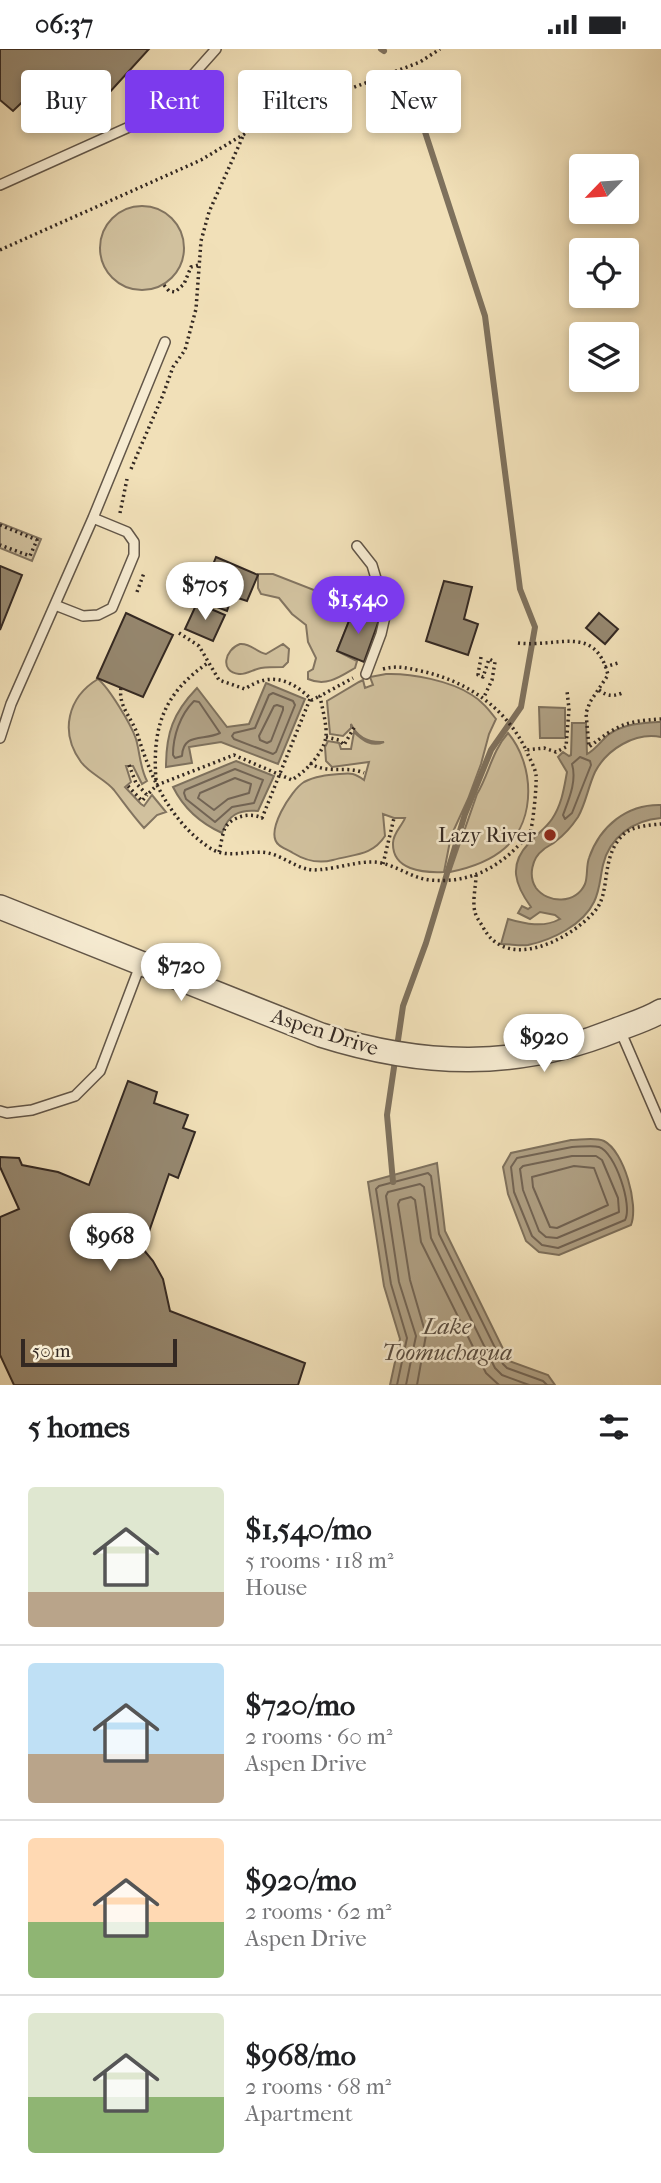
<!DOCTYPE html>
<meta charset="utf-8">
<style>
:root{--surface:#fff;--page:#f6f6f6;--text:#202124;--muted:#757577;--line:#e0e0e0;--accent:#7c3aed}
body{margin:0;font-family:"IM FELL French Canon",serif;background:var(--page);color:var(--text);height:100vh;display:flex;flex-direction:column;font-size:26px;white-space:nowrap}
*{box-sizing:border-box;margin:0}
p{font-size:23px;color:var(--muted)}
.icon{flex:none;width:38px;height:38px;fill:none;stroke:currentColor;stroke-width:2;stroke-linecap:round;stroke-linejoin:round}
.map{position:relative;height:1336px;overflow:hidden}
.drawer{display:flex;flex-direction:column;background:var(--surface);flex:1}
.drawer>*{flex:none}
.top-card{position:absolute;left:21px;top:21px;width:620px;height:63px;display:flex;gap:14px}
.needle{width:46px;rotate:245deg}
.fabs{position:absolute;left:569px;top:105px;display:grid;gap:14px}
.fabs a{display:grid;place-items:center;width:70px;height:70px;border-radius:7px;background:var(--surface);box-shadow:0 4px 10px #0003;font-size:35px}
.scale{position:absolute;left:21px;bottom:18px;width:156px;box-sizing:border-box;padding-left:7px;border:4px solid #332822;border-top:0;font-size:19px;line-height:24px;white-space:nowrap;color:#332822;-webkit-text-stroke:5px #f6ebd1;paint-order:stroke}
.price{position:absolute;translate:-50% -60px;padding:0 16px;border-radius:24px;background:#fff;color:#222;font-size:23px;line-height:46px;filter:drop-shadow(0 2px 4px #0008)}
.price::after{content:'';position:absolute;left:50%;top:42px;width:21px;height:16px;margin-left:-10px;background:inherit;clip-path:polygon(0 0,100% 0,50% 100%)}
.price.on{background:var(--accent);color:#fff}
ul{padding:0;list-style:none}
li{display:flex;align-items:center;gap:21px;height:175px;padding:0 28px}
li+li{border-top:2px solid var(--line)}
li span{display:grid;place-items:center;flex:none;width:196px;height:140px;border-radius:7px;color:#555}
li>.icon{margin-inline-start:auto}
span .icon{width:84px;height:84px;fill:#fffc;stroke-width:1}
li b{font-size:30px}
h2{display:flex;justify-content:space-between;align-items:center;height:84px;padding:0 28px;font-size:30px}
.pill{padding:0 24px;border-radius:7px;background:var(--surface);box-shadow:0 4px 10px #0003;font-size:24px;line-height:63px}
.pill.on{background:var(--accent);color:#fff}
.status{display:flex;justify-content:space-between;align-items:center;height:49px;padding:0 35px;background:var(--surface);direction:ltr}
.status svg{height:19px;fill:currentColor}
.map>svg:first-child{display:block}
</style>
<div class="status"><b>06:37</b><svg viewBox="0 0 49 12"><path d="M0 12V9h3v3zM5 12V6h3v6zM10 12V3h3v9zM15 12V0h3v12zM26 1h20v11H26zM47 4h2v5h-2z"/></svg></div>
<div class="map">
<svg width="661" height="1336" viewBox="0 0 661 1336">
<rect width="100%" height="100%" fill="#f1e0b8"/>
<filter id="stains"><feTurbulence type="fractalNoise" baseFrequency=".00286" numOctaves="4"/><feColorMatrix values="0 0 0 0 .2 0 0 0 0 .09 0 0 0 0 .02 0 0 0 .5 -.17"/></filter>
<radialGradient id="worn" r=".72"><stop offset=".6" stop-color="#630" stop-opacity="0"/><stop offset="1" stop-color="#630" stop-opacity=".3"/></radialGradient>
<path fill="#d1c19e" stroke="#827460" stroke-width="2" d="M100 199a42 42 0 1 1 84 0a42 42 0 1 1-84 0Z
M0 474 41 490 32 512 0 499Z
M258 525H273L355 557 337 602 357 612 355 619C340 628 326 638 308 630V623L313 620 316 609 308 593 306 576 292 565 279 549 261 545 258 539Z
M240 595C251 594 256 603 266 605L283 595 289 600 288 613 283 618C276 618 268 618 261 619 254 620 246 626 239 625 219 623 225 600 240 595Z
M386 625C411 624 451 632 472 646 482 652 489 661 496 670L489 685 481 715 468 750 451 787 444 823C423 824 392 821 393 794 393 784 402 777 405 769H394L383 765 385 787C372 807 354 805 333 811 318 815 306 812 293 804 289 801 282 799 279 796 264 784 291 741 304 733 315 727 328 726 340 725 352 724 354 724 364 731L369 713 332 718 326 712 325 698 328 692 339 694 341 700H351L354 683C363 692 372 698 384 693 369 694 357 688 351 675V679L343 687 330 685 327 652 359 633 363 631 365 639 373 636 370 628Z
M98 630C109 639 131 675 136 690 140 704 140 719 147 732L142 735 133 717H126L131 733 125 738 141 755 144 757 152 746 166 763 157 766 144 779C133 767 124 754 114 741 105 730 90 725 81 713 59 683 68 648 98 630Z
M508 684C534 715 537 770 505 799 489 813 470 819 450 823L477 745C489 725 492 702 508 684Z"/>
<path fill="#b0a185" stroke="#7e715d" stroke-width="2" d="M266 634 305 650 278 715 221 693 189 698 192 714 166 718C166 684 173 664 197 639L227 678 249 675Z
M539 658 565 659V689H540Z
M658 673H661V688C635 683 607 700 595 723 588 738 586 754 578 768 572 777 564 786 556 792 552 796 547 797 543 801 532 809 528 827 536 839 548 855 576 855 585 835 588 827 586 817 589 809 600 777 627 755 661 756V769C633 771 609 789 603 816 600 829 600 841 594 853 583 876 552 891 528 896 520 897 510 895 501 895L508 870C525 875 544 879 560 870L555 866 540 863 530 870 518 864 522 857 528 860 531 858C515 836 508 816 529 794 537 785 546 779 552 770 562 755 564 739 567 723L558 708 563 703 569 707 571 706 572 674H586L587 705C595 701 601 692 608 686 623 675 640 674 658 673Z
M236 712 274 727 258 762C239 760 228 766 222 784 200 774 184 760 173 738Z
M571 1091C580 1091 596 1088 604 1092 624 1102 639 1156 631 1176L559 1206 539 1203 526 1192 508 1145 503 1118 511 1104Z
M437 1114 445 1182 509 1312 548 1326 555 1336H390L400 1290 384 1237 368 1133Z"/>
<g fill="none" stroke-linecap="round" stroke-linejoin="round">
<path stroke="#726454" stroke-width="2" d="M273 644 293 652 295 656 276 703 273 705 234 690 232 687 234 684 255 679 269 646Z
M194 652 199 653 220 684C204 692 183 683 182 707L175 709 173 706C173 687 180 666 194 652Z
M277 656 283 658V661L271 692 267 694 260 691 259 687 274 657Z
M580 708 590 712 591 716 572 764 565 770 563 766C569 750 577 732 572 715Z
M235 720 263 731 254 754 232 758 215 773 186 750 184 744 185 741Z
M235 729 251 735 249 744 228 750 214 761 198 749 200 744Z
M572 1098C580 1098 592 1096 599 1098 615 1103 633 1157 625 1171L558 1199 542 1196 532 1187 514 1143 511 1118 517 1109Z
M572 1107H596L602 1111 618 1149 619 1163 557 1189 546 1188 539 1182 523 1141 520 1120 523 1117Z
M574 1117 594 1119 608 1156 557 1179 550 1178 533 1138 532 1128Z
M397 1336 407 1289 391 1235 376 1140 379 1137 428 1124 431 1127 439 1185 503 1315 507 1319 543 1332 547 1336
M406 1336 416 1287 399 1233 386 1147 388 1143 420 1135 424 1138 431 1189 495 1319 502 1326 529 1336
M417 1336 426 1286 410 1231 398 1155 400 1151 411 1148 415 1151 421 1193 486 1324 499 1336"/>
<path stroke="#7e715d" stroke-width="6" d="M381 0 384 2
M393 1133 387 1066 403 957 426 894 465 765 491 701 521 658 535 578 520 540 485 267 413 46"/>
</g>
<path fill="#968870" stroke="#332822" stroke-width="2" d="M0 0H149L88 67H70L40 36 13 62 0 51Z
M216 508 258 526 247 552 232 547 227 562 199 551Z
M0 517 22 526 0 581Z
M444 532 472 538 464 570 478 575 468 606 426 592Z
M197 554 225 566 213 592 185 580Z
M353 562 379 571 364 613 337 602Z
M126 564 173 586 143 648 97 629Z
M599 564 618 580 605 595 586 579Z
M128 1032 157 1043 154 1054 188 1066 183 1079 195 1083 178 1129 169 1125 143 1200 153 1212 163 1230 170 1262 305 1314 298 1336H14L0 1306V1168L19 1160 0 1118V1108L19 1109 22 1116 58 1123 89 1136Z"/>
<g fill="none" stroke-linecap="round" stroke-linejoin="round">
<g stroke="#625648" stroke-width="12">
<path id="service" d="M0 136 158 65 216 0
M357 497 372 516 386 563 381 585 366 625
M55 556 83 567 98 566 112 559 134 506V493L127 483 93 469
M0 689 11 655 93 469 165 293
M620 981 661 1076
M0 1062 7 1064 32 1061 75 1047 100 1022 141 914"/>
</g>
<g stroke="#625648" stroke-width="26">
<path id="tertiary" d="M0 858 321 986C422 1018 517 1021 616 981 631 975 648 970 661 962"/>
</g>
<path stroke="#332822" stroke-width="3.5" stroke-dasharray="2 3.5" stroke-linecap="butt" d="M0 201 201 111 266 72 420 13 440 0
M164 236 169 242 175 243 184 235 191 218 199 216
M131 420 163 346 173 318 185 301 196 260 201 192 209 163 244 85
M120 464 127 430
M0 476 37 491 30 507 0 496
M137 543 144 524
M179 584 199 597 219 631 245 640C271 622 292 631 312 651L320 647
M518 594C557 599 595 574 608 626L590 653 586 664 589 698C617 676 626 672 661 670
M481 608 478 626 483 628 489 610 495 613 492 631 484 648
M605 618 618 614
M383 620C397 616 407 619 421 622 467 632 506 659 526 701L544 699 556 703 566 698 569 660 567 642
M121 639C118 658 133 670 138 687 151 729 170 771 207 797 226 812 247 800 268 804 282 807 294 817 307 820 321 824 353 813 370 813 392 812 409 829 430 831 464 834 492 823 516 799 520 795 528 789 530 784 533 776 537 735 536 726 535 718 529 709 526 701
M599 641C607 647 612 648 622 644
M326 688 339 691 344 696 355 677
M310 714C328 726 346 716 364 724
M129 716 136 734 147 746 157 736 234 706 292 731C306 722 324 704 326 687 327 675 322 659 320 647L353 629
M156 731C152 677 164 644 209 613
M128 737 142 752 147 746
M219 803C221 796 222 786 225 779 232 767 251 763 262 769L310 650
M383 815 394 769
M476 826C476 837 472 853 475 863 476 868 480 873 483 878 506 923 569 892 595 862 612 842 599 807 625 784 634 777 650 776 661 775"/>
<use href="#service" stroke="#f6ebd1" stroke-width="9"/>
<use href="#tertiary" stroke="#f6ebd1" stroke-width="23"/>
</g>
<circle fill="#8f2418" stroke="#f6ebd1" stroke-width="2.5" cx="550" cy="786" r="7"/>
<g text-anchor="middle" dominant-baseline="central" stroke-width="5" stroke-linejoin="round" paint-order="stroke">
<g font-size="21" fill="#332822" stroke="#f6ebd1" text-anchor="end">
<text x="536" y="786">Lazy River</text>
</g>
<g font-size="21" fill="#332822" stroke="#f6ebd1">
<text transform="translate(325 983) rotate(18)">Aspen Drive</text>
</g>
<g font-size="23" font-style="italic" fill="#584c40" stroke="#f6ebd1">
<text x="447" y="1277">Lake<tspan x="447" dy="26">Toomuchagua</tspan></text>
</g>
</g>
<rect width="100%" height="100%" filter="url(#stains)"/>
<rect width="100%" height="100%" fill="url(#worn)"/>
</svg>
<div class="fabs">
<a><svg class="needle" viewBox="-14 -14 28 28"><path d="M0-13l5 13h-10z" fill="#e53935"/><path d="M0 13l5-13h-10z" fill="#757577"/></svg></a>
<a><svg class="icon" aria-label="locate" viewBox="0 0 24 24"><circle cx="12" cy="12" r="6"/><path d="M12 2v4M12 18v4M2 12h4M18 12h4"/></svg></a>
<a><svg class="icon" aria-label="layers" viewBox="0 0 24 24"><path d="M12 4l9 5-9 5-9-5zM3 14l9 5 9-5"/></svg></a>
</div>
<div class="scale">50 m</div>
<b class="price" style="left:205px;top:573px">$705</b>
<b class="price on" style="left:358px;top:587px">$1,540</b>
<b class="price" style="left:181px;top:954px">$720</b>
<b class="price" style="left:544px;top:1025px">$920</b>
<b class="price" style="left:110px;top:1224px">$968</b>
<div class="top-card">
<a class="pill">Buy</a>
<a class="pill on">Rent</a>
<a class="pill">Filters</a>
<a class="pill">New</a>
</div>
</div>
<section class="drawer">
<h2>5 homes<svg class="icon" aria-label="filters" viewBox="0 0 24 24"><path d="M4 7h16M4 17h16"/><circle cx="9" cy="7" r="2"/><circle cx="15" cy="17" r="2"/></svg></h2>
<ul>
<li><span style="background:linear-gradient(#dfe7d0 75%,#b9a48a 0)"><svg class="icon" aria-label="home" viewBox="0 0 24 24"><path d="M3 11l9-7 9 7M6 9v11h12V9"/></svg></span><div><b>$1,540/mo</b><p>5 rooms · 118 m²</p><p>House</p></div></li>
<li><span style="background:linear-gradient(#bfe0f5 65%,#b9a48a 0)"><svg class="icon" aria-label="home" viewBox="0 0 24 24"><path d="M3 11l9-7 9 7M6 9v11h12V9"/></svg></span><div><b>$720/mo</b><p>2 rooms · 60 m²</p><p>Aspen Drive</p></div></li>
<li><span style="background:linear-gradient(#ffd9b3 60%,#8fb573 0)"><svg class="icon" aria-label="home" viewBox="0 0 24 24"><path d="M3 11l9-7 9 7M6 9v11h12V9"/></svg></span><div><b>$920/mo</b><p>2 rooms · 62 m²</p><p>Aspen Drive</p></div></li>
<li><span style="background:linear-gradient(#dfe7d0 60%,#8fb573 0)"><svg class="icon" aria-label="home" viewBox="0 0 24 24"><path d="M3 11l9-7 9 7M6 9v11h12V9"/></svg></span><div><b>$968/mo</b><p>2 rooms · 68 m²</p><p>Apartment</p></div></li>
</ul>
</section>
